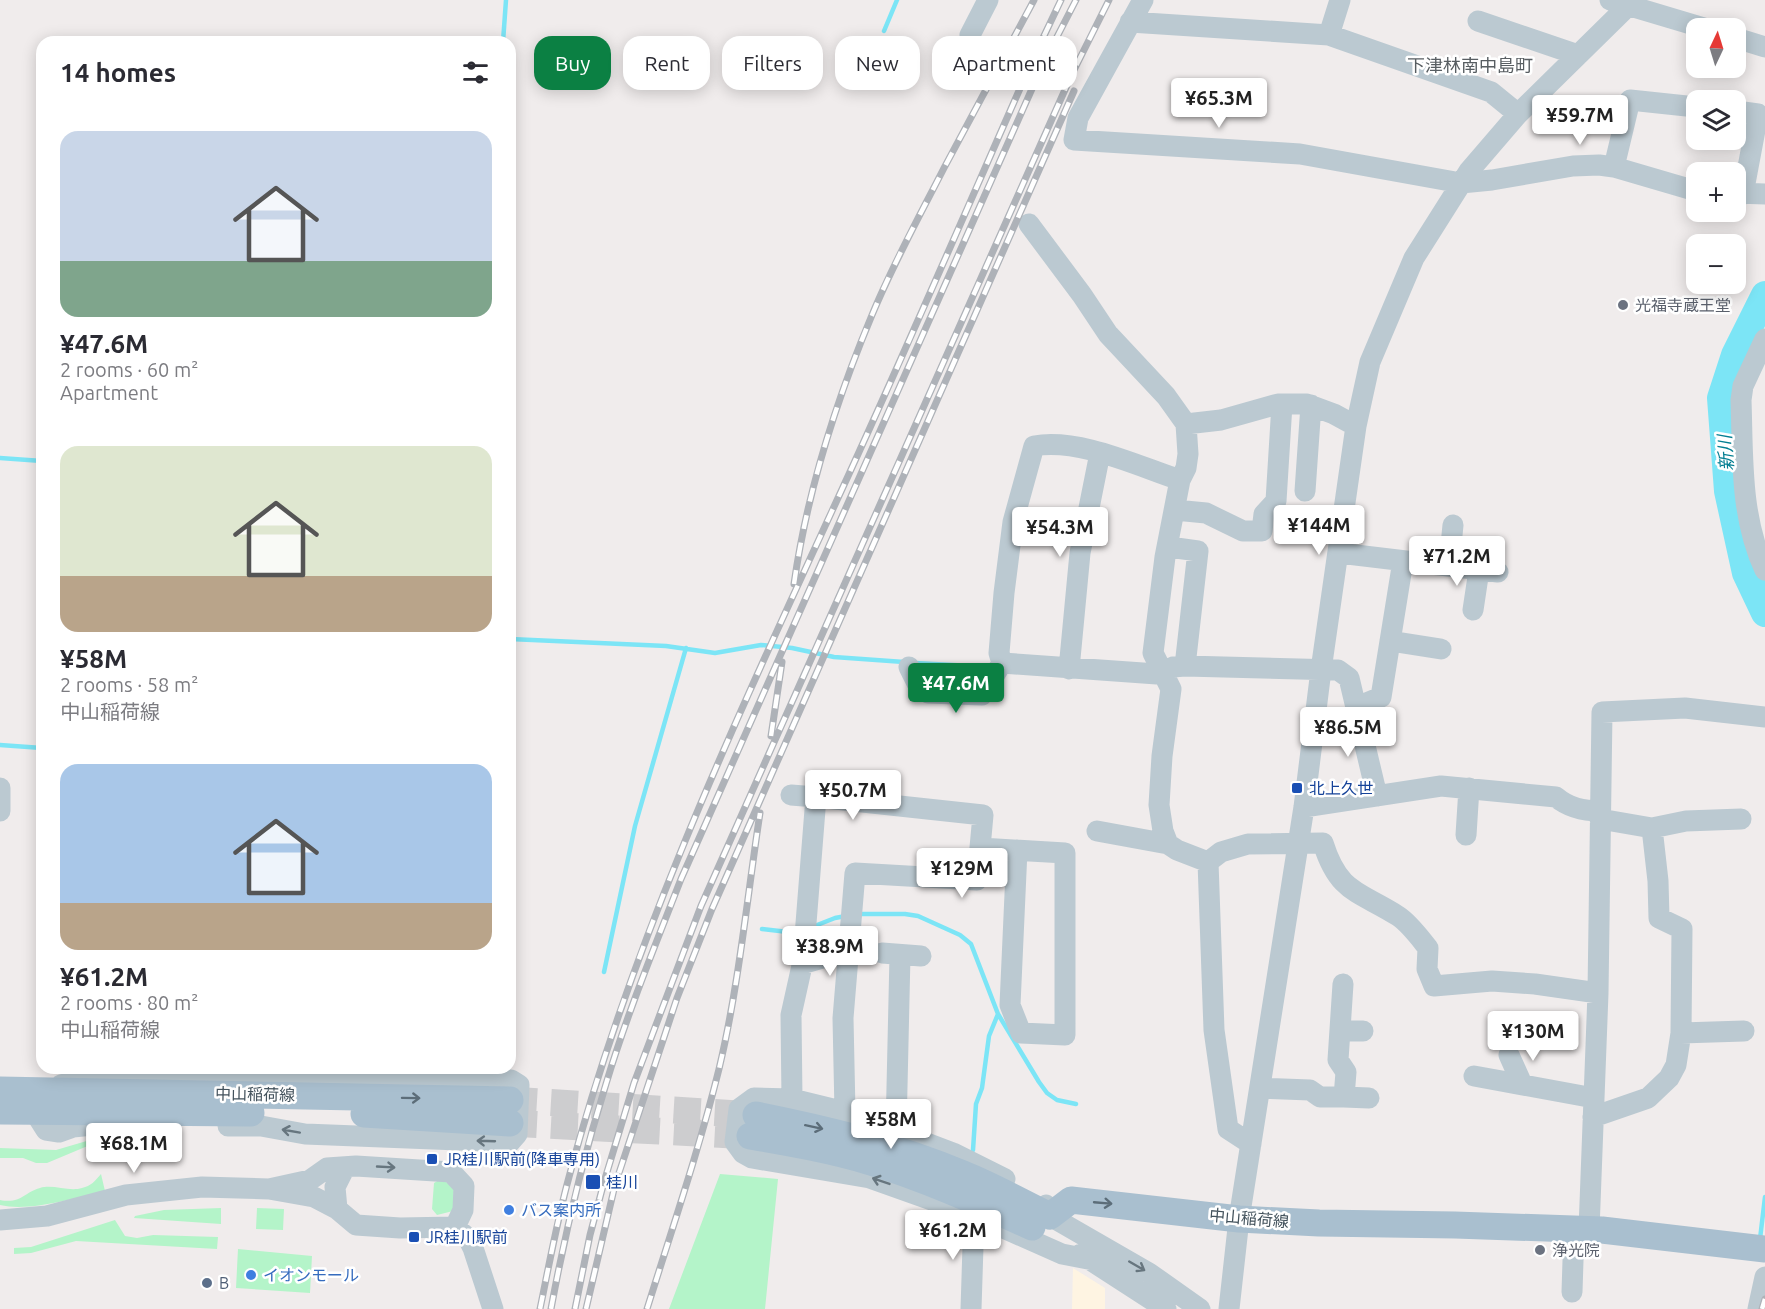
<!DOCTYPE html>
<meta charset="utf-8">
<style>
:root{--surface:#fff;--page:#f7f7f7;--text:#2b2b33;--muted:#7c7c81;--accent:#0b8043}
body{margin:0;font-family:Ubuntu,"Noto Sans JP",sans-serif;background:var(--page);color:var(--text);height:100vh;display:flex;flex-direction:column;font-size:22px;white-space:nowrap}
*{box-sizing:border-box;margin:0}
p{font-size:20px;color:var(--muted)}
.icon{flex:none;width:33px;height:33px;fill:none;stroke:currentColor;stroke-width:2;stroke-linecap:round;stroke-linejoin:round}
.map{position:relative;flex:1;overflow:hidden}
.side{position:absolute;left:36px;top:36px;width:480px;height:1038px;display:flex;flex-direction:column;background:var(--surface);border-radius:18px;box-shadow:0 3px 15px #0003}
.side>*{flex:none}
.banner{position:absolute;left:534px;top:36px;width:570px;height:54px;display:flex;gap:12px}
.needle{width:39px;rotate:4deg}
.fabs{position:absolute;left:1686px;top:18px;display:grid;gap:12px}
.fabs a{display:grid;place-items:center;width:60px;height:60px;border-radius:12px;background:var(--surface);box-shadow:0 3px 15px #0003;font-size:30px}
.price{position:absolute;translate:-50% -51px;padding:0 14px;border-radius:6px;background:#fff;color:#222;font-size:20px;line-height:39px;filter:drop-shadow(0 2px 3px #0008)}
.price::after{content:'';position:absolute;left:50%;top:36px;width:18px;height:14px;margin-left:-9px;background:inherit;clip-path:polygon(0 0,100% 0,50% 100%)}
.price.active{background:var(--accent);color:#fff}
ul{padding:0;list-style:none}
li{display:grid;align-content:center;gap:12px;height:318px;padding:0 24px}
li span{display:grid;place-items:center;height:186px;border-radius:18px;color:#555}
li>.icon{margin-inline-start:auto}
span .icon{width:108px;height:108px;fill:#fffc;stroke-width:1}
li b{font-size:26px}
h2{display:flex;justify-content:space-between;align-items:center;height:72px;padding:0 24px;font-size:26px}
.tag{padding:0 21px;border-radius:18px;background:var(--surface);box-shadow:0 3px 15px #0003;font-size:21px;line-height:54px}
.tag.active{background:var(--accent);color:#fff}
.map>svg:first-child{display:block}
</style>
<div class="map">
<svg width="1765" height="1309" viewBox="0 0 1765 1309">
<rect width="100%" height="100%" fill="#f0ecec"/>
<path fill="#fef4e2" d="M1073 1268 1105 1288V1309H1072Z"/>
<path fill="#b4f4c9" d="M90 1140V1145L47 1163H36L23 1158H0V1148L56 1150Z
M101 1174 105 1191C75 1198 30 1212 0 1205V1200C21 1204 23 1193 40 1188 53 1184 69 1192 82 1188 91 1186 95 1181 101 1174Z
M720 1174 778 1179 765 1309H669Z
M441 1179 454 1187 453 1211 437 1215 432 1209 434 1183Z
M221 1208V1224L134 1218 135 1216 164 1210Z
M257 1208 284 1209 283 1230 256 1229Z
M115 1220 125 1236 137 1238 153 1235 218 1237 217 1249 76 1241 31 1253 14 1254V1248L31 1247Z
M238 1249 312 1256 310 1293 236 1288Z"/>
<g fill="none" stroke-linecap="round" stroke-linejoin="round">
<path stroke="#7ce5f6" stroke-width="4.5" d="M884 31 897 0
M503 42 506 0
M0 458 42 461
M510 639 666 646 715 653 761 645 792 648 834 657 904 662
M915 663 990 667
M0 745 42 748
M857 914H905L918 916 960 935 971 944 998 1014 1039 1082 1047 1093 1057 1100 1076 1104
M812 927 835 918 846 916
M762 929 788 932 801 930
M604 972 635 826 686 648
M973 1150 976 1104 982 1088 989 1036 998 1014
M1760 1239 1765 1197"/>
<path stroke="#7ce5f6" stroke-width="28" d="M1765 295 1735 355 1721 398 1728 491 1746 573 1765 613"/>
<path stroke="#cdcdcf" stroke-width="27" stroke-dasharray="27 14" stroke-linecap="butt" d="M510 1100 756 1115
M510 1123 750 1136"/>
<path stroke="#bbc9d1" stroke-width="21" d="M1143 0 1078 118 1074 140 1300 154 1461 183 1492 180 1573 166 1599 165 1614 167 1696 191
M1610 0 1704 28
M1478 21 1578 55
M1130 22 1329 35 1491 92 1518 114
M970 35 988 0
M1329 35 1340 0
M1736 38 1765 47
M1736 111 1758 114 1743 194
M1614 167 1630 100 1696 107
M1736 193 1765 194
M1029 224 1082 295 1108 334 1166 396 1186 424 1188 454 1186 468 1180 480 1165 557 1153 653 1171 689 1162 756 1159 805 1163 831 1168 844 1177 850 1208 862 1214 1030 1228 1129 1251 1144
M1765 339 1743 386 1741 400C1743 457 1740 517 1765 570
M1186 424 1221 420 1278 404H1307L1334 414 1356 426
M1180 480C1137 466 1080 438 1034 446L1013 522 1004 593 999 653 1002 663 1157 674 1173 667 1185 666 1338 670 1349 678 1377 796
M1305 491 1311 405
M1175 510 1206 513 1243 531H1262L1264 514 1276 501 1282 404
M1169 547 1198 551 1185 666
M1339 553 1498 572
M1449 566 1453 525
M1473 610 1479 570
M1390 641 1441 649
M909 667 919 687 928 693 982 695 1002 663
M1069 669 1080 553 1100 453
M1357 707 1381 697 1403 561
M0 788V811
M791 795 816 797
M1304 807 1441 786 1556 797C1569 808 1583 811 1600 811
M1600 819 1652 828 1686 821 1741 819
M1097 831 1168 844
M1466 835 1469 788
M980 848 1065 853V1035L1021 1033 1010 1005 1017 850
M1208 862 1221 852 1248 844 1323 843C1339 894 1359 891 1398 916 1409 923 1420 938 1428 948L1427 969 1434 986 1492 981 1535 984 1598 993
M882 953 921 956
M802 964 847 951
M1340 1031H1363
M1681 1033 1744 1031
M1509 1055 1522 1084
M1474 1076 1594 1098
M61 1085 98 1075 320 1078 369 1076 511 1080 519 1085 517 1134 510 1142 305 1134 261 1126H228
M1260 1088 1310 1090 1320 1097H1344L1346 1072 1338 1060 1343 984
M1344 1097 1369 1098
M792 1099 791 1015 803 961 816 797 983 815 977 880 855 873 843 1018 845 1112
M34 1111 46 1130 59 1132 73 1127 93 1125H119
M1593 1117 1648 1098 1669 1078 1676 1065 1681 1033 1682 929 1659 918 1658 881 1652 828
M896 1131 900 955
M1005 1179 953 1153 845 1112 792 1099 754 1098 739 1109 735 1142 743 1153 752 1158 870 1178 974 1215 1062 1254 1093 1260
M1046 1205 1050 1216 1149 1273 1200 1309
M337 1209 335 1187 345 1167
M0 1220 47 1216 126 1195 202 1187 269 1189 314 1197 337 1209 356 1225 400 1228 455 1227 463 1210 464 1186 451 1172 356 1166 327 1168 310 1180 269 1189
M455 1227 468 1238 473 1248 493 1309
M1589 1230 1598 993 1602 712 1685 708 1765 717
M1081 1254 1166 1309
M1572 1292 1574 1229
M971 1309 974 1215
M1229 1309 1239 1219 1304 807 1321 670 1356 426 1370 362 1414 258 1469 171 1518 114 1634 0
M1758 1309 1765 1277"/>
<path stroke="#a9bfcf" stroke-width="27" d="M0 1090 510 1100
M0 1111 251 1113
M364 1114 510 1123
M756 1115C826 1129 897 1146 963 1174 993 1186 1021 1202 1050 1216L1071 1200 1239 1219 1319 1223 1455 1225 1602 1230 1765 1249
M750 1136C791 1143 831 1150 871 1162 927 1179 979 1203 1032 1227"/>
<g stroke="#aeb2b8" stroke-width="7">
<path id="rail" d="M794 584C807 492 836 401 872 315 893 264 919 217 944 168 974 112 1004 56 1034 0
M771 736 782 662
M540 1309C549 1265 557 1221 569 1177 634 932 744 703 849 474 912 336 972 197 1033 59L1061 0
M551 1309C565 1233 583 1158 606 1084 627 1014 655 946 681 879L1043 64 1076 0
M575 1309 590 1235 604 1182 634 1083 701 906 1072 74 1109 0
M586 1309 615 1185 677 998 712 909 1074 91
M647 1309C672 1229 699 1150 719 1069 739 985 747 898 760 813
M1762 1309 1765 1299"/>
</g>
<use href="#rail" stroke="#fff" stroke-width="4.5" stroke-dasharray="14" stroke-linecap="butt"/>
</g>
<defs><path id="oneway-shaft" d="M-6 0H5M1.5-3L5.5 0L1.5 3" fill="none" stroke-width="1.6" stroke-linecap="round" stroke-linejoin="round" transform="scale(1.5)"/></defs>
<g stroke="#5c6d79">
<use href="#oneway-shaft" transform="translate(411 1098) rotate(1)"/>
<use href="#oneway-shaft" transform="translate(814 1127) rotate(12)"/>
<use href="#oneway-shaft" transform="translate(1103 1203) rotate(5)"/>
</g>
<g stroke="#67767f">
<use href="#oneway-shaft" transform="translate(291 1131) rotate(-170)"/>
<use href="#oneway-shaft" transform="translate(486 1141) rotate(-178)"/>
<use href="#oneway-shaft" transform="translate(386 1167) rotate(3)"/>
<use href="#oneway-shaft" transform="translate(881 1181) rotate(-161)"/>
<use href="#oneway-shaft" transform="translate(1137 1266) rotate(30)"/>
</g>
<g fill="#6b7280" stroke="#fff" stroke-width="2">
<circle cx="1623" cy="305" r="6"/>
<circle cx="1540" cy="1250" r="6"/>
</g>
<g fill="#1a4fb4" stroke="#fff" stroke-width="2">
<rect x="1291" y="782" width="12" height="12" rx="3"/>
<rect x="426" y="1153" width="12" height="12" rx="3"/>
<rect x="585" y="1174" width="16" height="16" rx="3"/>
<rect x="408" y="1231" width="12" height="12" rx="3"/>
</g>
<g fill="#3f7fe0" stroke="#fff" stroke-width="2">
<circle cx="509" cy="1210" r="6"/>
<circle cx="251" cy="1275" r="6"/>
</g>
<circle fill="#5c6f8a" stroke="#fff" stroke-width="2" cx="207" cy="1283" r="6"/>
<g text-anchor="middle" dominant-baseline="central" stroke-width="5" stroke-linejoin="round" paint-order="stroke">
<g font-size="16" fill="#5b616d" stroke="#fff" text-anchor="start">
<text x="1635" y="305">光福寺蔵王堂</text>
<text x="1552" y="1250">浄光院</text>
</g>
<g font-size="16" fill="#164399" stroke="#fff" text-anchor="start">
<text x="1309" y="788">北上久世</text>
<text x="444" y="1159">JR桂川駅前(降車専用)</text>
<text x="606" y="1182">桂川</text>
<text x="426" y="1237">JR桂川駅前</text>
</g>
<g font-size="16" fill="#43525c" stroke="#fff">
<text transform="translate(255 1094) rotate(1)">中山稲荷線</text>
<text transform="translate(1249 1218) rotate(5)">中山稲荷線</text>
</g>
<g font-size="16" fill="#366cbe" stroke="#fff" text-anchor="start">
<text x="521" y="1210">バス案内所</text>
<text x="263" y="1275">イオンモール</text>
</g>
<g font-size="16" fill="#4e5e75" stroke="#fff" text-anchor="start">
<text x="219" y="1283">B</text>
</g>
<g font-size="18" fill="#585e62" stroke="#fff">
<text x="1470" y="65">下津林南中島町</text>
</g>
<g font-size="18" font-style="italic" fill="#037e92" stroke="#fff">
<text transform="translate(1725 453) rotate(-94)">新川</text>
</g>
</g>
</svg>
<div class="fabs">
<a><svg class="needle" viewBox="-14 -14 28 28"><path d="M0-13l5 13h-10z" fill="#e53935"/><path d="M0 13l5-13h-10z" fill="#7c7c81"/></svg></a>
<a><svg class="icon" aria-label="layers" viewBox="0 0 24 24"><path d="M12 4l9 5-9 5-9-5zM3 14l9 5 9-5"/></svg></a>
<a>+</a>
<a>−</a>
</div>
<b class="price" style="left:1219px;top:129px">¥65.3M</b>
<b class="price" style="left:1580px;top:146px">¥59.7M</b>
<b class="price" style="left:1319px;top:556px">¥144M</b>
<b class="price" style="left:1060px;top:558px">¥54.3M</b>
<b class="price" style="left:1457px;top:587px">¥71.2M</b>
<b class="price active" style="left:956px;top:714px">¥47.6M</b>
<b class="price" style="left:1348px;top:758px">¥86.5M</b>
<b class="price" style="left:853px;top:821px">¥50.7M</b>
<b class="price" style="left:962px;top:899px">¥129M</b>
<b class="price" style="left:830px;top:977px">¥38.9M</b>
<b class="price" style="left:1533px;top:1062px">¥130M</b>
<b class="price" style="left:891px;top:1150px">¥58M</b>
<b class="price" style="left:134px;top:1174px">¥68.1M</b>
<b class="price" style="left:953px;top:1261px">¥61.2M</b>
<div class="banner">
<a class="tag active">Buy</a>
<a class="tag">Rent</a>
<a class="tag">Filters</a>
<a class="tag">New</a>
<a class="tag">Apartment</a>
</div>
<section class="side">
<h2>14 homes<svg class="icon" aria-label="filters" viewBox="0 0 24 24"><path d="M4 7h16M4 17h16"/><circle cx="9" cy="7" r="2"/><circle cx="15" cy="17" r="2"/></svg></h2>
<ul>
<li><span style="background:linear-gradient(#c9d6e8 70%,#7fa58c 0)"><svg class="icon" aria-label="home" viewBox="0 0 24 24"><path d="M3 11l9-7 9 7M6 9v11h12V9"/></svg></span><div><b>¥47.6M</b><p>2 rooms · 60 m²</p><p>Apartment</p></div></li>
<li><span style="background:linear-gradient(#dfe7d0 70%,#b9a48a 0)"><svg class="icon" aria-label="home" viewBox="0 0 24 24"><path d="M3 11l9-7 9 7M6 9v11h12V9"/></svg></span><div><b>¥58M</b><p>2 rooms · 58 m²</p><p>中山稲荷線</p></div></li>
<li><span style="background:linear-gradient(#a9c7e8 75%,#b9a48a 0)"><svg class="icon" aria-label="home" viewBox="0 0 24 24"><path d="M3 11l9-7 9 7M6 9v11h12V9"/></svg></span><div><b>¥61.2M</b><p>2 rooms · 80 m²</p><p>中山稲荷線</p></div></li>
</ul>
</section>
</div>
